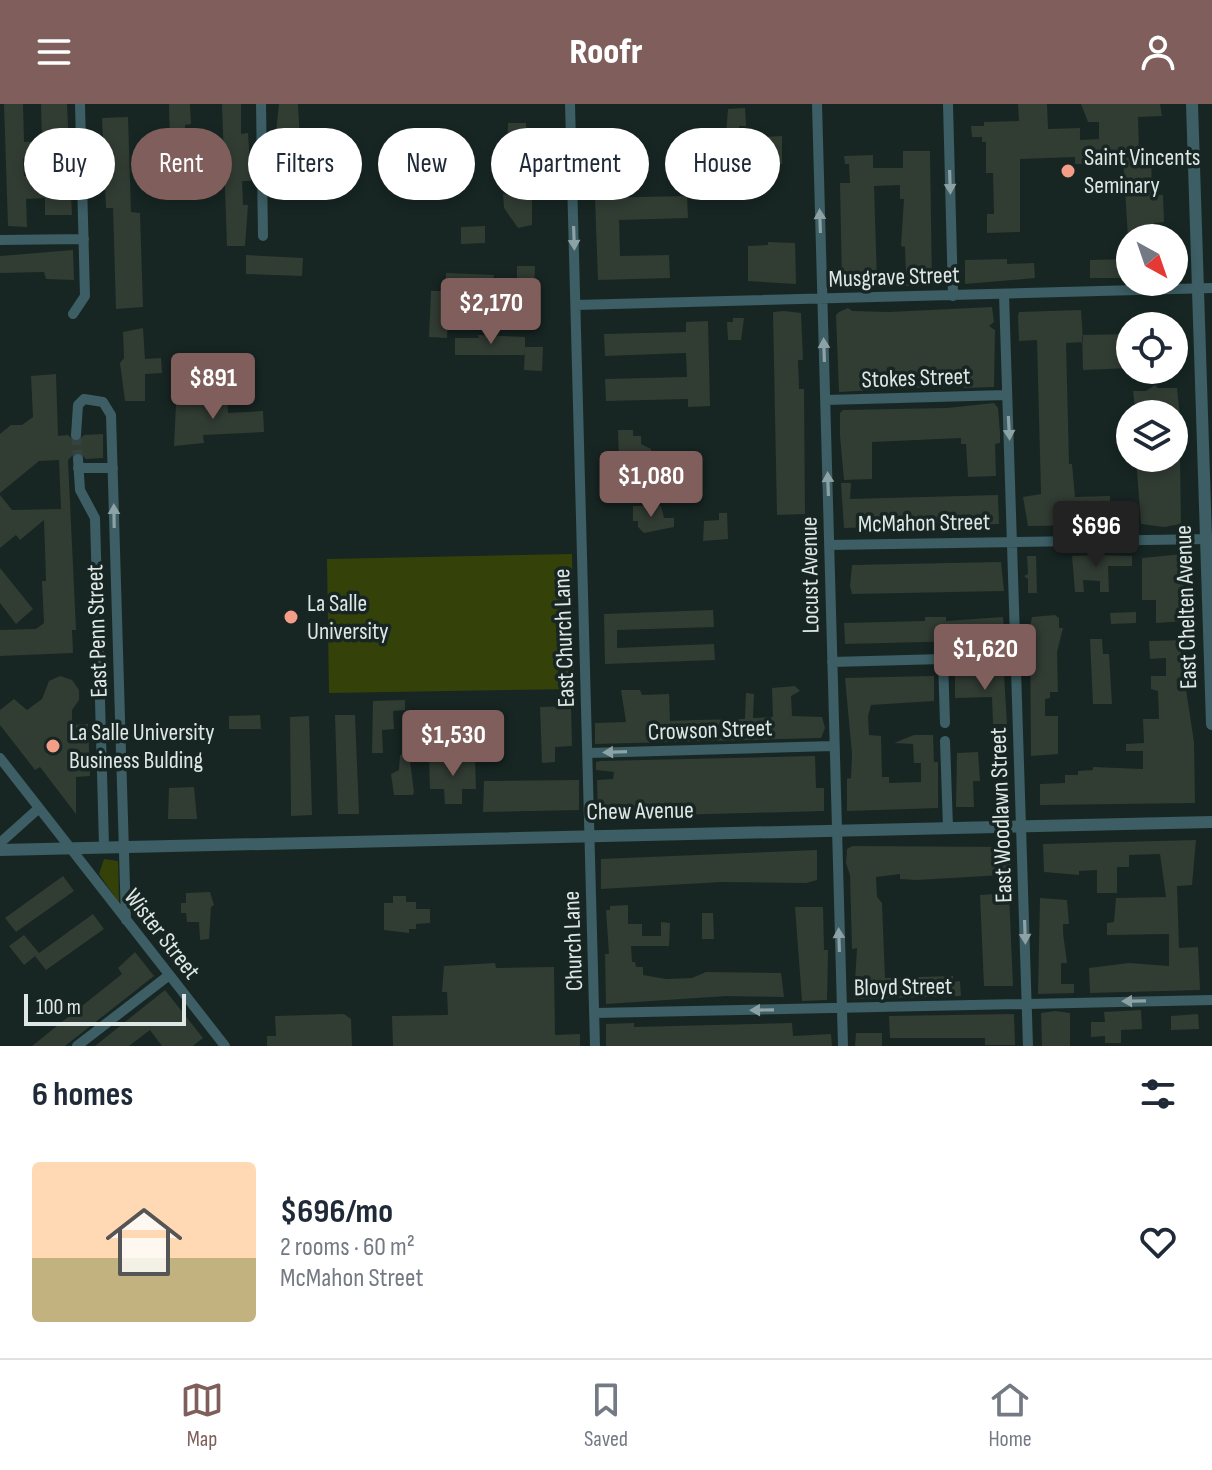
<!DOCTYPE html>
<meta charset="utf-8">
<style>
:root{--surface:#fff;--page:#f6f6f7;--text:#1f2937;--muted:#747a83;--line:#e0e1e3;--accent:#7f5e5b}
body{margin:0;font-family:"Sofia Sans Condensed",sans-serif;background:var(--page);color:var(--text);height:100vh;display:flex;flex-direction:column;font-size:30px;white-space:nowrap}
*{box-sizing:border-box;margin:0}
p{font-size:26px;color:var(--muted)}
.icon{flex:none;width:44px;height:44px;fill:none;stroke:currentColor;stroke-width:2;stroke-linecap:round;stroke-linejoin:round}
.map{position:relative;height:942px;overflow:hidden}
.sheet{display:flex;flex-direction:column;background:var(--surface);flex:1}
.sheet>*{flex:none}
.guide{position:absolute;left:24px;top:24px;width:800px;height:72px;display:flex;gap:16px}
.needle{width:52px;rotate:140deg}
.tools{position:absolute;left:1116px;top:120px;display:grid;gap:16px}
.tools a{display:grid;place-items:center;width:72px;height:72px;border-radius:50%;background:var(--surface);box-shadow:0 4px 12px #0003;font-size:40px}
.scale{position:absolute;left:24px;bottom:20px;width:162px;box-sizing:border-box;padding-left:8px;border:4px solid #dee7e5;border-top:0;font-size:22px;line-height:28px;white-space:nowrap;color:#dee7e5;-webkit-text-stroke:6px #172623;paint-order:stroke}
.price{position:absolute;translate:-50% -68px;padding:0 18px;border-radius:8px;background:var(--accent);color:#fff;font-size:26px;line-height:52px;filter:drop-shadow(0 2px 4px #0008)}
.price::after{content:'';position:absolute;left:50%;top:48px;width:24px;height:18px;margin-left:-12px;background:inherit;clip-path:polygon(0 0,100% 0,50% 100%)}
.price.on{background:#222;color:#fff}
ul{padding:0;list-style:none}
li{display:flex;align-items:center;gap:24px;height:200px;padding:0 32px}
li+li{border-top:2px solid var(--line)}
li span{display:grid;place-items:center;flex:none;width:224px;height:160px;border-radius:8px;color:#555}
li>.icon{margin-inline-start:auto}
span .icon{width:96px;height:96px;fill:#fffc;stroke-width:1}
li b{font-size:34px}
h2{display:flex;justify-content:space-between;align-items:center;height:96px;padding:0 32px;font-size:34px}
.tag{padding:0 28px;border-radius:36px;background:var(--surface);box-shadow:0 4px 12px #0003;font-size:28px;line-height:72px}
.tag.on{background:var(--accent);color:#fff}
header{display:flex;justify-content:space-between;align-items:center;height:104px;padding:0 32px;background:var(--accent);color:#fff;font-size:36px;font-weight:800}
.tab-bar{display:flex;justify-content:space-around;align-items:center;height:112px;border-top:2px solid var(--line);background:var(--surface);font-size:22px;color:var(--muted)}
.tab-bar a{display:grid;justify-items:center;gap:4px}
.tab-bar .on{color:var(--accent)}
.map>svg:first-child{display:block}
</style>
<header><svg class="icon" aria-label="menu" viewBox="0 0 24 24"><path d="M4 6h16M4 12h16M4 18h16"/></svg>Roofr<svg class="icon" aria-label="person" viewBox="0 0 24 24"><circle cx="12" cy="8" r="4"/><path d="M4 21q1-7 8-7t8 7"/></svg></header>
<div class="map">
<svg width="1212" height="942" viewBox="0 0 1212 942">
<rect width="100%" height="100%" fill="#172623"/>
<path fill="#34420a" d="M572 450 574 585 329 589 327 455Z
M104 755 118 757 119 799 99 770Z"/>
<path fill="#313c33" fill-rule="evenodd" d="M4 0H23L24 38 42 37 41 0H67L72 111H45V94L26 95 27 123 8 122ZM40 53 41 72H24L23 54Z
M169 0H190L191 20 185 21V38H170Z
M222 0H241V30L248 29 251 77H242L243 101H248L245 142H227Z
M279 0H298L302 84H284L283 48 278 45 276 29Z
M1018 0H1047L1048 25 1080 24V36L1099 35V18H1088L1081 0H1160L1162 12 1138 13 1139 48H1151L1152 91H1163L1164 118 1154 119V134H1128L1123 52 1090 53V60H1075V53L1020 55V128L987 129V110H994L993 69H986V38H982V33H972L971 22H984V18L1019 17Z
M745 4 746 22H739L740 41H725V50L706 51 705 32 726 31 728 5Z
M128 13 131 108 140 109 143 203 116 205 113 104H106L102 14Z
M508 19H526L528 58H516V43H507Z
M782 32V60H764L763 33Z
M637 40V44H645L644 64 628 66 625 70 616 66V41Z
M903 47H930L932 182H882V172L906 171 905 143 901 142 904 95H900V81L874 82 877 177 842 178 840 79H850L849 60H845L844 52 873 51V64H903Z
M422 60 423 93H404V78H398V68L404 69V61Z
M503 90 532 94V121L518 124 504 104Z
M687 92 688 114 619 116 620 152 669 151 670 174 598 176 595 94Z
M485 122V139L461 140V123Z
M768 138 795 139 796 180 748 177V142L768 141Z
M73 146 74 176 46 175 44 168 0 169V152Z
M246 151 303 154 302 172 246 170Z
M1007 155V160L1034 159 1035 174 965 180V156Z
M1130 155V174H1090V156Z
M517 162H535L534 186H516V195H493V189L449 187 447 234 429 233 431 187H446V169L494 171 493 177 517 178Z
M992 203 994 218 989 222 995 226 994 283 964 284V270L952 282 839 288 836 211 839 208 848 204 852 207 889 208Z
M1081 206 1083 238 1066 239 1069 360H1072L1075 393 1110 392 1111 421 1028 422 1023 393 1041 390 1037 236 1019 237 1018 212 1019 208Z
M784 207 801 209 803 256H798L799 285H804L805 410 777 411 773 208Z
M733 214H744L741 236H728L727 218H733Z
M708 217 710 302 688 303V295L606 297 605 275 687 273 686 249 605 252 604 230 686 228V218Z
M143 224 145 255 161 254 162 269 145 270V297H125L120 259 124 254 123 228Z
M1130 230V264L1083 266 1082 231Z
M478 231 525 233V251H455V234H479Z
M525 243H543L542 267 524 266Z
M56 270 58 332 68 331 76 339 84 331 103 330V354L86 355 77 347 68 356 76 526H72L73 549 0 552V526L36 525 44 519 42 477H46L44 416 20 436 16 431 0 444V391L12 406 61 405 59 356 39 357 0 389V330L11 321H22L33 313 31 272Z
M1155 281 1158 284H1177L1182 334H1174V305L1135 304 1133 287H1146Z
M227 289 228 309 263 307 264 328 203 331 204 339 174 342 176 300 218 298 217 290Z
M994 299 998 304 1000 329V339L995 340 996 372 968 373 966 340H961V334L872 338V375L844 376 840 332V309L843 306 947 304Z
M618 326H633V332H641V340L651 345 652 355 619 356Z
M1136 354H1180L1181 420 1164 423 1141 420Z
M841 379H851L850 395 998 391 999 420 844 424Z
M633 402H661L664 414H674V423L644 429 638 423V417H633Z
M719 409H727L728 435 703 437 704 417 719 416Z
M1183 450 1185 517 1156 519V496H1142V454Z
M1097 451 1132 452V462H1108L1109 488H1100V477L1083 476 1084 488H1075L1072 452Z
M1027 452H1036L1037 489H1028V475L1024 472 1028 470Z
M1001 458 1004 487 852 490 850 482 852 461Z
M0 464 33 505 16 520 0 499Z
M713 506 714 523 617 526V544L714 540 715 556 605 560 604 510Z
M1136 508V519L1111 520 1110 509Z
M1055 511 1059 514V524H1063L1057 548 1058 588H1050V594L1045 595V612H1058V650L1031 652 1030 523 1032 513Z
M925 513H946V517L1003 513 1005 536 845 540 844 519 925 517Z
M1090 535H1102L1103 550H1109L1112 600H1093Z
M1188 536 1186 552 1181 553 1194 638 1195 699 1040 701V680L1065 679V671H1078V667L1093 666V663L1143 665V647H1126V640L1144 639 1143 615H1159L1158 587 1151 585V572H1166V554L1150 555 1149 537Z
M1004 570 1007 620H993L992 593 955 594V571Z
M60 572 72 576 79 586V596L72 606V621L88 620 90 672 76 673V710L40 663 35 666 0 621V606L14 595 27 606 42 595 49 577Z
M934 572V597L871 601 868 612 869 631 881 632 882 673H889V679L921 678V659H914L913 640 894 639 914 631H933L934 658H938V704L847 707V675L851 674 852 650 845 574Z
M795 582 800 587 791 592 792 612 822 613 825 624 821 634 595 640V619L626 618 621 586H640L642 591 669 590 670 617 695 616 745 615 746 589 754 590 753 614 773 613 772 584Z
M405 596V606L393 607 394 625 382 626 383 649H372L373 597Z
M571 602 572 642 555 643V658L542 659 540 603Z
M260 611 261 625H229V612Z
M335 611H355L359 710H338Z
M309 612 312 711 291 712 290 613Z
M415 631H424L425 652H416Z
M978 648 980 677H973L974 703H956L957 649Z
M409 650 414 688 413 691H394L391 670 399 666 400 651Z
M815 652 816 684H824V707L598 713 597 676 613 675 614 668 596 666V658L600 657Z
M429 655H475L476 685H462V700H445L444 685H430Z
M997 669H1007L1009 702H996Z
M579 676V706L483 708 484 677Z
M194 683 197 715H168L169 684Z
M1196 736 1192 781 1177 782 1179 844 1198 843 1200 886 1090 889 1089 864 1129 859 1169 862V830L1107 831V819L1114 818 1116 794 1166 793 1160 750 1129 751V763H1117V789H1097V766L1079 767V771L1044 768 1043 740Z
M852 742 1011 743V784L1003 785 1002 771 917 776 900 775V770L876 773 877 793 882 799 885 874 953 872V878L960 877 961 892 854 895 857 844 852 845 850 771 846 759 847 745Z
M817 746V776L806 779 721 778 601 785V755Z
M63 772 74 787 16 828 5 814Z
M210 788 214 801 211 803 209 835 200 836 199 818H187L186 809H181V799H186V789Z
M1009 789 1013 882H984L980 791Z
M393 792H406V798H416V805H430V819L416 820V825H409V829L384 826V799H393Z
M1040 794 1067 796 1069 820H1063V829L1067 859H1061V880H1074V889L1038 890Z
M628 801V820H642V832H661V818L670 819 669 842H631L632 858H635L636 863H643V871L666 875 692 874 706 868 781 869 784 893 727 892 606 900 605 850H609L606 806H610V802Z
M795 803H823L824 846H828L827 896 802 897Z
M702 809H713L714 835H702Z
M93 810 104 825 46 866 35 852Z
M24 831 39 849 24 861 9 842Z
M135 848 154 872 65 942H32L122 870 118 864Z
M495 859 496 864 554 863 555 931 580 930V942H393L392 912 448 911 447 888H442L444 862Z
M165 886 203 934 193 942H162L150 926 129 942H95Z
M1141 906 1142 925 1121 926V939H1105V932L1091 933V918H1105L1104 908Z
M1055 907 1070 909V942H1042L1041 909Z
M344 910 351 915 352 942H267V932H276L275 912Z
M1014 910 1015 941H985V934H890L889 912Z
M1198 910 1199 925 1171 926V912Z
M634 919V923L792 919 793 932 831 930 832 942H606V920Z
M856 929H882V942H855Z"/>
<g fill="none" stroke-linecap="round" stroke-linejoin="round">
<path stroke="#354340" stroke-width="10" stroke-dasharray="10 5" stroke-linecap="butt" d="M76 331 78 355"/>
<path stroke="#3c5e64" stroke-width="10" d="M261 0 263 132
M570 0 595 942
M817 0 843 942
M948 0 953 192
M0 136 84 135
M1004 190 1028 942
M576 201 1212 184
M73 210 85 192 80 0
M826 296 1007 291
M76 331 78 301 84 295 103 298 111 311 126 816
M78 355 80 386 95 414 104 742
M78 364H113
M829 441 1211 435
M943 555 945 619
M832 558 1017 553
M945 637 948 723
M589 649 833 642
M0 654 225 942
M0 739 39 704
M595 909 1212 896
M77 942 168 872"/>
<path stroke="#3c5e64" stroke-width="12" d="M1192 0 1212 620
M0 746 1212 718"/>
</g>
<defs><path id="oneway-solid" d="M-6-.8H1V-3.2L6.5 0L1 3.2V.8H-6Z" transform="scale(2)"/></defs>
<g fill="#8da2a4">
<use href="#oneway-solid" transform="translate(950 78) rotate(88)"/>
<use href="#oneway-solid" transform="translate(820 117) rotate(-92)"/>
<use href="#oneway-solid" transform="translate(574 134) rotate(88)"/>
<use href="#oneway-solid" transform="translate(824 246) rotate(-92)"/>
<use href="#oneway-solid" transform="translate(1009 324) rotate(87)"/>
<use href="#oneway-solid" transform="translate(828 380) rotate(-92)"/>
<use href="#oneway-solid" transform="translate(114 412) rotate(-91)"/>
<use href="#oneway-solid" transform="translate(615 648) rotate(178)"/>
<use href="#oneway-solid" transform="translate(1025 828) rotate(88)"/>
<use href="#oneway-solid" transform="translate(839 836) rotate(-92)"/>
<use href="#oneway-solid" transform="translate(1134 897) rotate(179)"/>
<use href="#oneway-solid" transform="translate(762 906) rotate(179)"/>
</g>
<g fill="#f49e88" stroke="#172623" stroke-width="3">
<circle cx="1068" cy="67" r="8"/>
<circle cx="291" cy="513" r="8"/>
<circle cx="53" cy="642" r="8"/>
</g>
<g text-anchor="middle" dominant-baseline="central" stroke-width="7" stroke-linejoin="round" paint-order="stroke">
<g font-size="24" fill="#dee7e5" stroke="#172623" text-anchor="start">
<text x="1084" y="53">Saint Vincents<tspan x="1084" dy="28">Seminary</tspan></text>
<text x="307" y="499">La Salle<tspan x="307" dy="28">University</tspan></text>
<text x="69" y="628">La Salle University<tspan x="69" dy="28">Business Bulding</tspan></text>
</g>
<g font-size="24" fill="#dee7e5" stroke="#172623">
<text transform="translate(894 173) rotate(-2)">Musgrave Street</text>
<text transform="translate(916 274) rotate(-2)">Stokes Street</text>
<text transform="translate(924 419) rotate(-1)">McMahon Street</text>
<text transform="translate(810 471) rotate(-91)">Locust Avenue</text>
<text transform="translate(1186 503) rotate(-92)">East Chelten Avenue</text>
<text transform="translate(97 527) rotate(-92)">East Penn Street</text>
<text transform="translate(564 534) rotate(-92)">East Church Lane</text>
<text transform="translate(710 626) rotate(-2)">Crowson Street</text>
<text transform="translate(640 707) rotate(-1)">Chew Avenue</text>
<text transform="translate(1001 711) rotate(-92)">East Woodlawn Street</text>
<text transform="translate(162 830) rotate(52)">Wister Street</text>
<text transform="translate(573 837) rotate(-92)">Church Lane</text>
<text transform="translate(903 883) rotate(-1)">Bloyd Street</text>
</g>
</g>
</svg>
<div class="tools">
<a><svg class="needle" viewBox="-14 -14 28 28"><path d="M0-13l5 13h-10z" fill="#e53935"/><path d="M0 13l5-13h-10z" fill="#747a83"/></svg></a>
<a><svg class="icon" aria-label="locate" viewBox="0 0 24 24"><circle cx="12" cy="12" r="6"/><path d="M12 2v4M12 18v4M2 12h4M18 12h4"/></svg></a>
<a><svg class="icon" aria-label="layers" viewBox="0 0 24 24"><path d="M12 4l9 5-9 5-9-5zM3 14l9 5 9-5"/></svg></a>
</div>
<div class="scale">100 m</div>
<b class="price" style="left:491px;top:242px">$2,170</b>
<b class="price" style="left:213px;top:317px">$891</b>
<b class="price" style="left:651px;top:415px">$1,080</b>
<b class="price on" style="left:1096px;top:465px">$696</b>
<b class="price" style="left:985px;top:588px">$1,620</b>
<b class="price" style="left:453px;top:674px">$1,530</b>
<div class="guide">
<a class="tag">Buy</a>
<a class="tag on">Rent</a>
<a class="tag">Filters</a>
<a class="tag">New</a>
<a class="tag">Apartment</a>
<a class="tag">House</a>
</div>
</div>
<section class="sheet">
<h2>6 homes<svg class="icon" aria-label="filters" viewBox="0 0 24 24"><path d="M4 7h16M4 17h16"/><circle cx="9" cy="7" r="2"/><circle cx="15" cy="17" r="2"/></svg></h2>
<ul>
<li><span style="background:linear-gradient(#ffd9b3 60%,#c2b280 0)"><svg class="icon" aria-label="home" viewBox="0 0 24 24"><path d="M3 11l9-7 9 7M6 9v11h12V9"/></svg></span><div><b>$696/mo</b><p>2 rooms · 60 m²</p><p>McMahon Street</p></div><svg class="icon" aria-label="heart" viewBox="0 0 24 24"><path d="M12 20l-8-8c-3-5 5-10 8-4 3-6 11-1 8 4z"/></svg></li>
</ul>
</section>
<nav class="tab-bar">
<a class="on"><svg class="icon" aria-label="map" viewBox="0 0 24 24"><path d="M3 6l6-2 6 2 6-2v14l-6 2-6-2-6 2zM9 4v14M15 6v14"/></svg>Map</a>
<a><svg class="icon" aria-label="saved" viewBox="0 0 24 24"><path d="M7 4h10v16l-5-4-5 4z"/></svg>Saved</a>
<a><svg class="icon" aria-label="home" viewBox="0 0 24 24"><path d="M3 11l9-7 9 7M6 9v11h12V9"/></svg>Home</a>
</nav>
